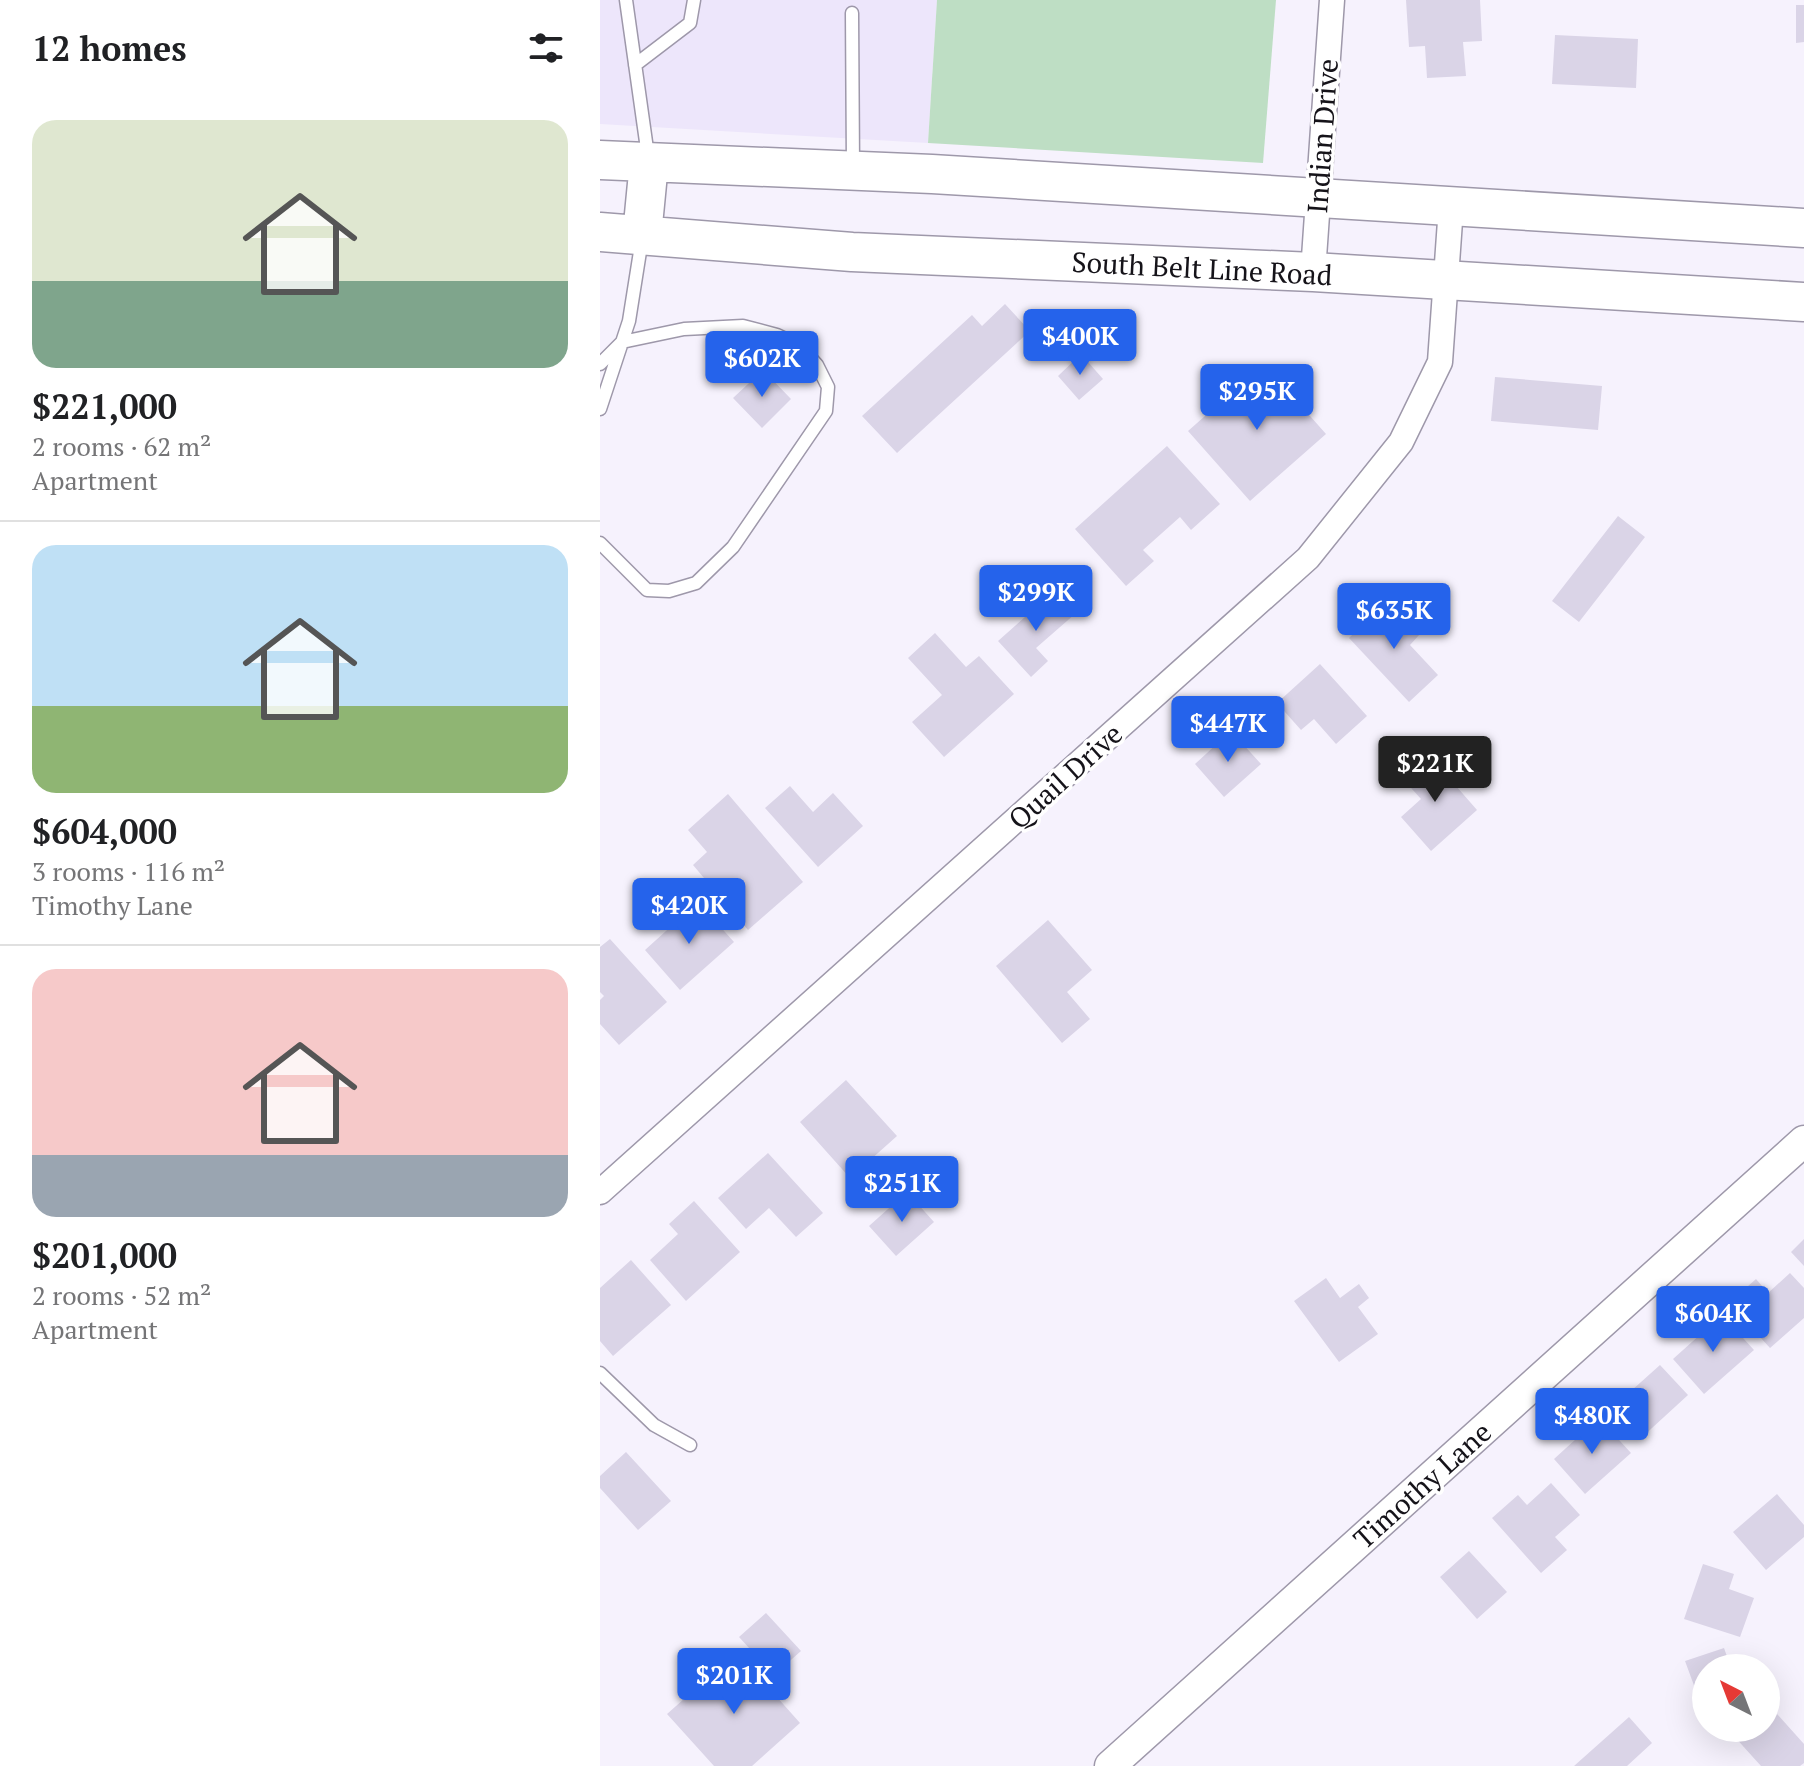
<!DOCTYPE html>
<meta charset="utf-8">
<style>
:root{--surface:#fff;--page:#f6f6f6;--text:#202124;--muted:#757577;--line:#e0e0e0;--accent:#2563eb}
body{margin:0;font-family:"PT Serif",serif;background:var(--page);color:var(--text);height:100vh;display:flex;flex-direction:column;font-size:30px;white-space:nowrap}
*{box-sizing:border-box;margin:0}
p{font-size:26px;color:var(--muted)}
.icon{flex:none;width:44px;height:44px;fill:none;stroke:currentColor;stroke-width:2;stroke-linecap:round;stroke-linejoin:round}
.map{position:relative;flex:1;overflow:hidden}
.drawer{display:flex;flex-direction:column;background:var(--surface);width:600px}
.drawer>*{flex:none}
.needle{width:52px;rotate:318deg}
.controls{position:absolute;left:1092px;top:1654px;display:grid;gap:16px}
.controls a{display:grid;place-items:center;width:88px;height:88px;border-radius:50%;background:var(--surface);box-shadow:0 8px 32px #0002;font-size:40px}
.price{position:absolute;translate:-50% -68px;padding:0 18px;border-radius:8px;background:var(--accent);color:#fff;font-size:26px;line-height:52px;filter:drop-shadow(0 2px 4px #0008)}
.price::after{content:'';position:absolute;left:50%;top:48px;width:24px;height:18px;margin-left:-12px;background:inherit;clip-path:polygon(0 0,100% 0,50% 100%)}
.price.selected{background:#222;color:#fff}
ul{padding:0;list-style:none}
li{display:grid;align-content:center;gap:16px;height:424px;padding:0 32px}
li+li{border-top:2px solid var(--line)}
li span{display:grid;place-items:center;height:248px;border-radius:24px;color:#555}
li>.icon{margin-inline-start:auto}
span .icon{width:144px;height:144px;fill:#fffc;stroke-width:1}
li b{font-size:34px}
h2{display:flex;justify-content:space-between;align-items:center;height:96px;padding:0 32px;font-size:34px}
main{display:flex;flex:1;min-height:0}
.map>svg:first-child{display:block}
</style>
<main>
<section class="drawer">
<h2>12 homes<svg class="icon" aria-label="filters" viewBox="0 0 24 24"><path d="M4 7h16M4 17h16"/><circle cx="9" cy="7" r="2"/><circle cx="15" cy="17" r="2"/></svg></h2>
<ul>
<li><span style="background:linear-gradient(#dfe7d0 65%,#7fa58c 0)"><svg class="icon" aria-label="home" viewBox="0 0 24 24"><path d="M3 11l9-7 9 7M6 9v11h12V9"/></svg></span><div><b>$221,000</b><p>2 rooms · 62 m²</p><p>Apartment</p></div></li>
<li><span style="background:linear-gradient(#bfe0f5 65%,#8fb573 0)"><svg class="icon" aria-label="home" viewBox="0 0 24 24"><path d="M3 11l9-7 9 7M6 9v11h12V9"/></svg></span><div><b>$604,000</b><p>3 rooms · 116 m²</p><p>Timothy Lane</p></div></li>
<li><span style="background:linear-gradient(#f6c9c9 75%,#9aa5b1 0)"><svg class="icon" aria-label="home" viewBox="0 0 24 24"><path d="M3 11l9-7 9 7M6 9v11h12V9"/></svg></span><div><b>$201,000</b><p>2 rooms · 52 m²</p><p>Apartment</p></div></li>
</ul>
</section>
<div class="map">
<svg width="1204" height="1766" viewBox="0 0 1204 1766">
<rect width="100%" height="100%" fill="#f6f2fd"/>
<path fill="#ede6fb" d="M0 0H337L328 143 0 124Z"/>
<path fill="#bedec4" d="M337 0H676L663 163 328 143Z"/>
<path fill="#dad4e7" d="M806 0H880L882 41 863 42 866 76 827 78 825 46 809 47Z
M1196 5H1204V42L1196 43Z
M955 35 1038 39 1036 88 952 84Z
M405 304 430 331 297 453 262 416 372 315 382 326Z
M481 354 503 379 479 400 458 376Z
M664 364 726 434 650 501 588 431Z
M163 370 191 399 162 428 133 398Z
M895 377 1002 386 998 430 891 421Z
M567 446 620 504 591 530 580 517 543 550 554 561 526 586 475 529Z
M1018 516 1045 537 979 622 952 601Z
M454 591 475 614 436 648 448 661 431 677 398 641Z
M788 600 820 634 810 645 838 675 809 702 749 638Z
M335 633 366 667 379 656 414 694 344 757 312 722 342 695 308 658Z
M720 664 767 716 736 744 714 719 701 730 677 703Z
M631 731 661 764 624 797 595 764Z
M829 755 877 810 831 851 801 817 821 799 803 779Z
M190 786 213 812 233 793 263 826 218 867 165 808Z
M128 794 203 882 148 930 93 865 107 852 88 830Z
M98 902 134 942 80 990 45 950Z
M448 920 492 970 467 992 490 1019 462 1043 396 966Z
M10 939 67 1002 19 1045 0 1024V1000L4 996 0 992V947Z
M246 1080 297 1136 250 1178 200 1122Z
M168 1153 223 1213 196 1237 169 1208 146 1229 118 1198Z
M307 1192 334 1222 296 1256 269 1226Z
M94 1201 140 1252 86 1301 50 1260 78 1234 69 1224Z
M1204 1239V1266L1191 1252Z
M31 1260 71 1305 13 1356 0 1341V1288Z
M1190 1273 1204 1288V1318L1170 1348 1129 1303 1156 1279 1168 1293Z
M726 1278 740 1298 759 1284 769 1298 758 1307 778 1334 739 1362 694 1301Z
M1122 1315 1154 1350 1104 1394 1073 1359Z
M1060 1365 1088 1395 1040 1439 1012 1408Z
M999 1418 1031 1453 985 1494 954 1459Z
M26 1452 71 1501 38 1530 0 1488V1476Z
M951 1483 980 1515 955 1537 967 1550 941 1573 892 1518 918 1495 927 1505Z
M1177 1494 1204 1525V1537L1166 1570 1133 1532Z
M869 1551 907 1592 877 1619 840 1577Z
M1103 1564 1134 1574 1129 1589 1154 1598 1140 1637 1084 1619Z
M166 1613 201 1651 174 1675 139 1637Z
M1124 1648 1131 1668H1106V1718L1085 1661Z
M137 1652 200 1723 152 1766H114L67 1714Z
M1168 1704 1204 1744V1763L1200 1766H1161L1133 1735 1141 1728H1166Z
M1029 1717 1052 1743 1027 1766H974Z"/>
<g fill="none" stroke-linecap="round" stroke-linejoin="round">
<g stroke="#9e98aa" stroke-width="15">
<path id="service" d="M26 0 48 156
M252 13 253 167
M35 65 90 23 94 0
M0 364 22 342 84 329 143 326 177 335 200 346 217 365 228 387 226 411 133 547 96 583 69 591 47 590 0 543
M0 409 29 321 42 239
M0 1373 54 1425 90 1445"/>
</g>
<g stroke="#9e98aa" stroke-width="27">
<path id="minor" d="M713 272 732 0
M0 1192 708 558 801 442 840 362 851 207"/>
</g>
<g stroke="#9e98aa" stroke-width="33">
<path id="tertiary" d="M510 1766 1204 1141"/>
</g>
<g stroke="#9e98aa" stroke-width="41">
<path id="primary" d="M0 160 332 174 1204 228
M0 232 252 252 713 272 1204 302
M42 235 49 163"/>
</g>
<use href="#service" stroke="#fff" stroke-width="12"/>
<use href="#minor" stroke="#fff" stroke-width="24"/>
<use href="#tertiary" stroke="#fff" stroke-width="30"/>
<use href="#primary" stroke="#fff" stroke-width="38"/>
</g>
<g text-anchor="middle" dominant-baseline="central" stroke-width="7" stroke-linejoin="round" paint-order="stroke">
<g font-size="28" fill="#151319" stroke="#fff">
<text transform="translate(722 136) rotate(-86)">Indian Drive</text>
<text transform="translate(602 268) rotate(3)">South Belt Line Road</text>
<text transform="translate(465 776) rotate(-42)">Quail Drive</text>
<text transform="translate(822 1485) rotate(-42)">Timothy Lane</text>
</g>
</g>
</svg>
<div class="controls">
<a><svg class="needle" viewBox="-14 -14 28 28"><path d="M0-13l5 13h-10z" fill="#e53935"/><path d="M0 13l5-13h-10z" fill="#757577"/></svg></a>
</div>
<b class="price" style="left:480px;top:377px">$400K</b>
<b class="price" style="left:162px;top:399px">$602K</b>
<b class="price" style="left:657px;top:432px">$295K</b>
<b class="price" style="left:436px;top:633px">$299K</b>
<b class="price" style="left:794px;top:651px">$635K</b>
<b class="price" style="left:628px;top:764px">$447K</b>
<b class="price selected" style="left:835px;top:804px">$221K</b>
<b class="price" style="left:89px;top:946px">$420K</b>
<b class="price" style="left:302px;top:1224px">$251K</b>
<b class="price" style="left:1113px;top:1354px">$604K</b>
<b class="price" style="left:992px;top:1456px">$480K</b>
<b class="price" style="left:134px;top:1716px">$201K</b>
</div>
</main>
